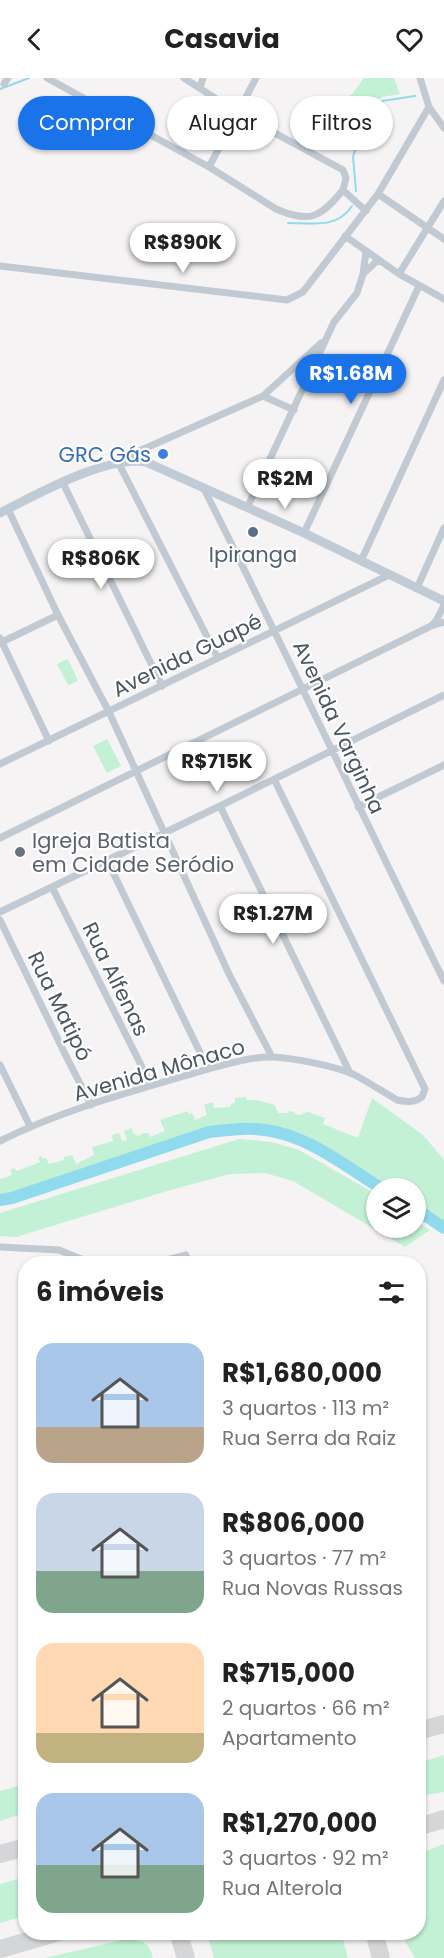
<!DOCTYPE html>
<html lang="pt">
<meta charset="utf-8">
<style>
:root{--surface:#fff;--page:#f6f6f6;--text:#222;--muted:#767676;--accent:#1a73e8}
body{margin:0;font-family:Poppins,sans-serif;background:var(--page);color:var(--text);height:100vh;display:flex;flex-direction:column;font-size:22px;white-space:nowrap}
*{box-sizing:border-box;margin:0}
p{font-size:20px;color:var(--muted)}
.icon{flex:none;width:33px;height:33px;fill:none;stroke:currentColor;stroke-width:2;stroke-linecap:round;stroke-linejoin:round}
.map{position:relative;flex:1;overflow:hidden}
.panel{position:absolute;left:18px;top:1178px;width:408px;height:684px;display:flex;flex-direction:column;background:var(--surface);border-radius:24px;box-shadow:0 2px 4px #0004}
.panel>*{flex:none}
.hud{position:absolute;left:18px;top:18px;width:408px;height:54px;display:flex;gap:12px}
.fabs{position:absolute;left:366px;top:1100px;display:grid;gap:12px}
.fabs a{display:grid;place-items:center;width:60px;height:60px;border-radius:50%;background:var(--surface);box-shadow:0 2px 4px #0004;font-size:30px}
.price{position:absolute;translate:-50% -51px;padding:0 14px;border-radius:21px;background:#fff;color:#222;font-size:20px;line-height:39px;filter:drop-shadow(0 2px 3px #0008)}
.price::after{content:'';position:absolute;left:50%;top:36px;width:18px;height:14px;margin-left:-9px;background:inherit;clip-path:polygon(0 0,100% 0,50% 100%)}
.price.active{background:var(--accent);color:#fff}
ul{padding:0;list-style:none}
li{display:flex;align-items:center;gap:18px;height:150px;padding:0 18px}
li span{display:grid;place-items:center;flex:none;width:168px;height:120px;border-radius:18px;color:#555}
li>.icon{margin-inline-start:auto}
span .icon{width:72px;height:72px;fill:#fffc;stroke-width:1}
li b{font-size:26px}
h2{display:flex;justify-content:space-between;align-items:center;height:72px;padding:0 18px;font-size:26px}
.chip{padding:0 21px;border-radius:27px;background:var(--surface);box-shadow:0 2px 4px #0004;font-size:21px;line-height:54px}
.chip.active{background:var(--accent);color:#fff}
header{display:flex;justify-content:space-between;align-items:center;height:78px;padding:0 18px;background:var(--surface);font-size:27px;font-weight:700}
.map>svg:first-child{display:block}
</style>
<header><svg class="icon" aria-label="back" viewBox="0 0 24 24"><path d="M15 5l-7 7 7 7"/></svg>Casavia<svg class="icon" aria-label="heart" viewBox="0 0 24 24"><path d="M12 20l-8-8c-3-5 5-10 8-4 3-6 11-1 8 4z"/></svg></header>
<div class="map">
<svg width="444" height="1880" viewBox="0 0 444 1880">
<rect width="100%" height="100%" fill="#f5f3f3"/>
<path fill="#c3f1d5" d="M364 0H394L400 16 382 19 373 28 355 51 329 38 343 23 352 16Z
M68 581 78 603 68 607 57 586Z
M107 661 121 688 107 695 93 668Z
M246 1019 247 1022H256L275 1027 278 1035H288L289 1033 295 1034 294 1036 302 1037 303 1035 308 1034 325 1040 323 1046 358 1060 372 1020 423 1057 444 1082V1150L416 1132V1110H380L311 1068 312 1064 290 1052 265 1048 208 1051 75 1094 46 1106 15 1115 0 1117V1101L12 1097 10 1092 14 1090 17 1093 40 1084 38 1080 42 1078 43 1081 46 1080 49 1086 64 1082V1079L72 1077 76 1086 94 1077 92 1069 113 1063 112 1057 119 1055 122 1063 127 1062 124 1053 132 1050 133 1055 138 1058 144 1055H148L150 1059 165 1053 160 1042 188 1033V1036L192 1035 195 1042 207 1037 204 1027 213 1024 214 1030 230 1029 231 1026 235 1025V1020Z
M239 1061 272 1064 299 1072 367 1111 376 1117V1149H416V1143L430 1152 405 1169 293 1103 265 1095 230 1096 167 1113 16 1159 0 1158V1135Z
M444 1677V1714L419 1718V1685Z
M25 1706V1735L0 1743V1713Z
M444 1766V1880H415L406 1865 403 1854H418L419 1776Z
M25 1799V1838L0 1845V1806Z
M207 1854H341L348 1880H214Z
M127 1861C142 1863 149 1863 153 1880H45Z"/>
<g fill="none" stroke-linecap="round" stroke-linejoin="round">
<path stroke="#90daee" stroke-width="2" d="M0 11 29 0
M356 113 353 79 360 56 382 23 415 18
M288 145C312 145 337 151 352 128"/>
<path stroke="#90daee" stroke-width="12" d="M0 1122 12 1120 209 1054C228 1052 246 1049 265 1052 307 1057 345 1088 381 1110
M416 1131 444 1150"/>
<path stroke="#d5d6d8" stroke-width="18" d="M418 1653 444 1646
M418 1749 444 1741
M0 1776 26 1769
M178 1854 186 1880
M374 1854 381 1880
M0 1871 59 1854"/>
<path stroke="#c1cad2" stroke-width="7" d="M47 0 209 89
M184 0 238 35 343 92 346 100 343 112
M256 0 209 89 276 131C310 146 321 139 343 112L366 133
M420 0 429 29 444 50
M4 6 8 0
M200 10 203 0
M378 116 444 161
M345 158 399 196 444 221
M0 188 287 222 303 214 378 116 429 29
M363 196 378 182
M399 196 444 123
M263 318 321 265
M125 383 137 374 263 318 294 332
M118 384 218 580
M63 405 162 608
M203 409C286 573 363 739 444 903
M247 430 334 244 357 215 363 196 366 174
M8 431 58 537 109 634 229 896 272 979
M304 455 419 208
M361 483 444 302
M417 510 444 450
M444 527 436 543 431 548 444 544
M0 560 49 663
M2 564 58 537
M0 686 389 497
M220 728 350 995
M358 729 444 687
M0 760 431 548
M107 782 208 991
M52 809 151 1007
M0 834 220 728 444 617
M0 842 65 976 91 1027
M0 987 30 1048
M0 1063C58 1034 122 1016 184 998 208 991 250 978 273 979 294 980 334 988 353 996 368 1004 382 1013 397 1022 406 1024 414 1025 422 1019L425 1011 274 701
M0 1169 59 1172 91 1185
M155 1185 186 1177 188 1185"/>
<path stroke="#c1cbd6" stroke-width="9" d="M0 435C38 416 104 378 146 384L304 455 444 523"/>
</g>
<circle fill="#3f7fe0" stroke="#fff" stroke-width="2" cx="163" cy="376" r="6"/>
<circle fill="#5c6f8a" stroke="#fff" stroke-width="2" cx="253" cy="454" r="6"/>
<circle fill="#6b7280" stroke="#fff" stroke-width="2" cx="20" cy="774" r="6"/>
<g text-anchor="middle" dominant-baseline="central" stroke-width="4.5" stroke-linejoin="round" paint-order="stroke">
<g font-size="21" fill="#366cbe" stroke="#fff" text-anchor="end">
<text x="151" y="376">GRC Gás</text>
</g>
<g font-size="21" fill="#4e5e75" stroke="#fff">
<text x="253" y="476">Ipiranga</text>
</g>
<g font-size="21" fill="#4a5661" stroke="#fff">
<text transform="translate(187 577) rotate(-26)">Avenida Guapé</text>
<text transform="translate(339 649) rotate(65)">Avenida Varginha</text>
<text transform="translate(116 901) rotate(64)">Rua Alfenas</text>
<text transform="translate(60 928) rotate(64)">Rua Matipó</text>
<text transform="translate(159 992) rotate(-16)">Avenida Mônaco</text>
</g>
<g font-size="21" fill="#5b616d" stroke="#fff" text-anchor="start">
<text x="32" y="762">Igreja Batista<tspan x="32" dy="24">em Cidade Seródio</tspan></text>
</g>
</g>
</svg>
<div class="fabs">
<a><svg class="icon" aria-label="layers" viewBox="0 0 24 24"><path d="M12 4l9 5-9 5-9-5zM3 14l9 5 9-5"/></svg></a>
</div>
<b class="price" style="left:183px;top:196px">R$890K</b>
<b class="price active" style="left:351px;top:327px">R$1.68M</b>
<b class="price" style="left:285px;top:432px">R$2M</b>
<b class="price" style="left:101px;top:512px">R$806K</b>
<b class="price" style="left:217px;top:715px">R$715K</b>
<b class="price" style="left:273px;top:867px">R$1.27M</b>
<div class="hud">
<a class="chip active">Comprar</a>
<a class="chip">Alugar</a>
<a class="chip">Filtros</a>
</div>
<section class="panel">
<h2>6 imóveis<svg class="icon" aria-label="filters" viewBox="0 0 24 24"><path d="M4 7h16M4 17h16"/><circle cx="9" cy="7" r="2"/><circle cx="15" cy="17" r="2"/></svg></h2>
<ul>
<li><span style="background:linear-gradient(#a9c7e8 70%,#b9a48a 0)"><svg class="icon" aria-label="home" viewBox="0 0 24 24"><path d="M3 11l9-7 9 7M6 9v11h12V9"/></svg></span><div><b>R$1,680,000</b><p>3 quartos · 113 m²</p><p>Rua Serra da Raiz</p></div></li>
<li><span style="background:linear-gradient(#c9d6e8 65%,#7fa58c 0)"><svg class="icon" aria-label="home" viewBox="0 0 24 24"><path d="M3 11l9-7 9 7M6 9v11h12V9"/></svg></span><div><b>R$806,000</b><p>3 quartos · 77 m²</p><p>Rua Novas Russas</p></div></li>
<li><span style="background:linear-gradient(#ffd9b3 75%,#c2b280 0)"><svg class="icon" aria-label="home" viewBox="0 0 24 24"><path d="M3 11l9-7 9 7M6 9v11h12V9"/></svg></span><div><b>R$715,000</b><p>2 quartos · 66 m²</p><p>Apartamento</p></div></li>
<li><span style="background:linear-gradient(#a9c7e8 60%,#7fa58c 0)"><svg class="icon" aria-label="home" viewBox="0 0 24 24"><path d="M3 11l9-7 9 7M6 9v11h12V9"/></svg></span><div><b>R$1,270,000</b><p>3 quartos · 92 m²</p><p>Rua Alterola</p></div></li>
</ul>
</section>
</div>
